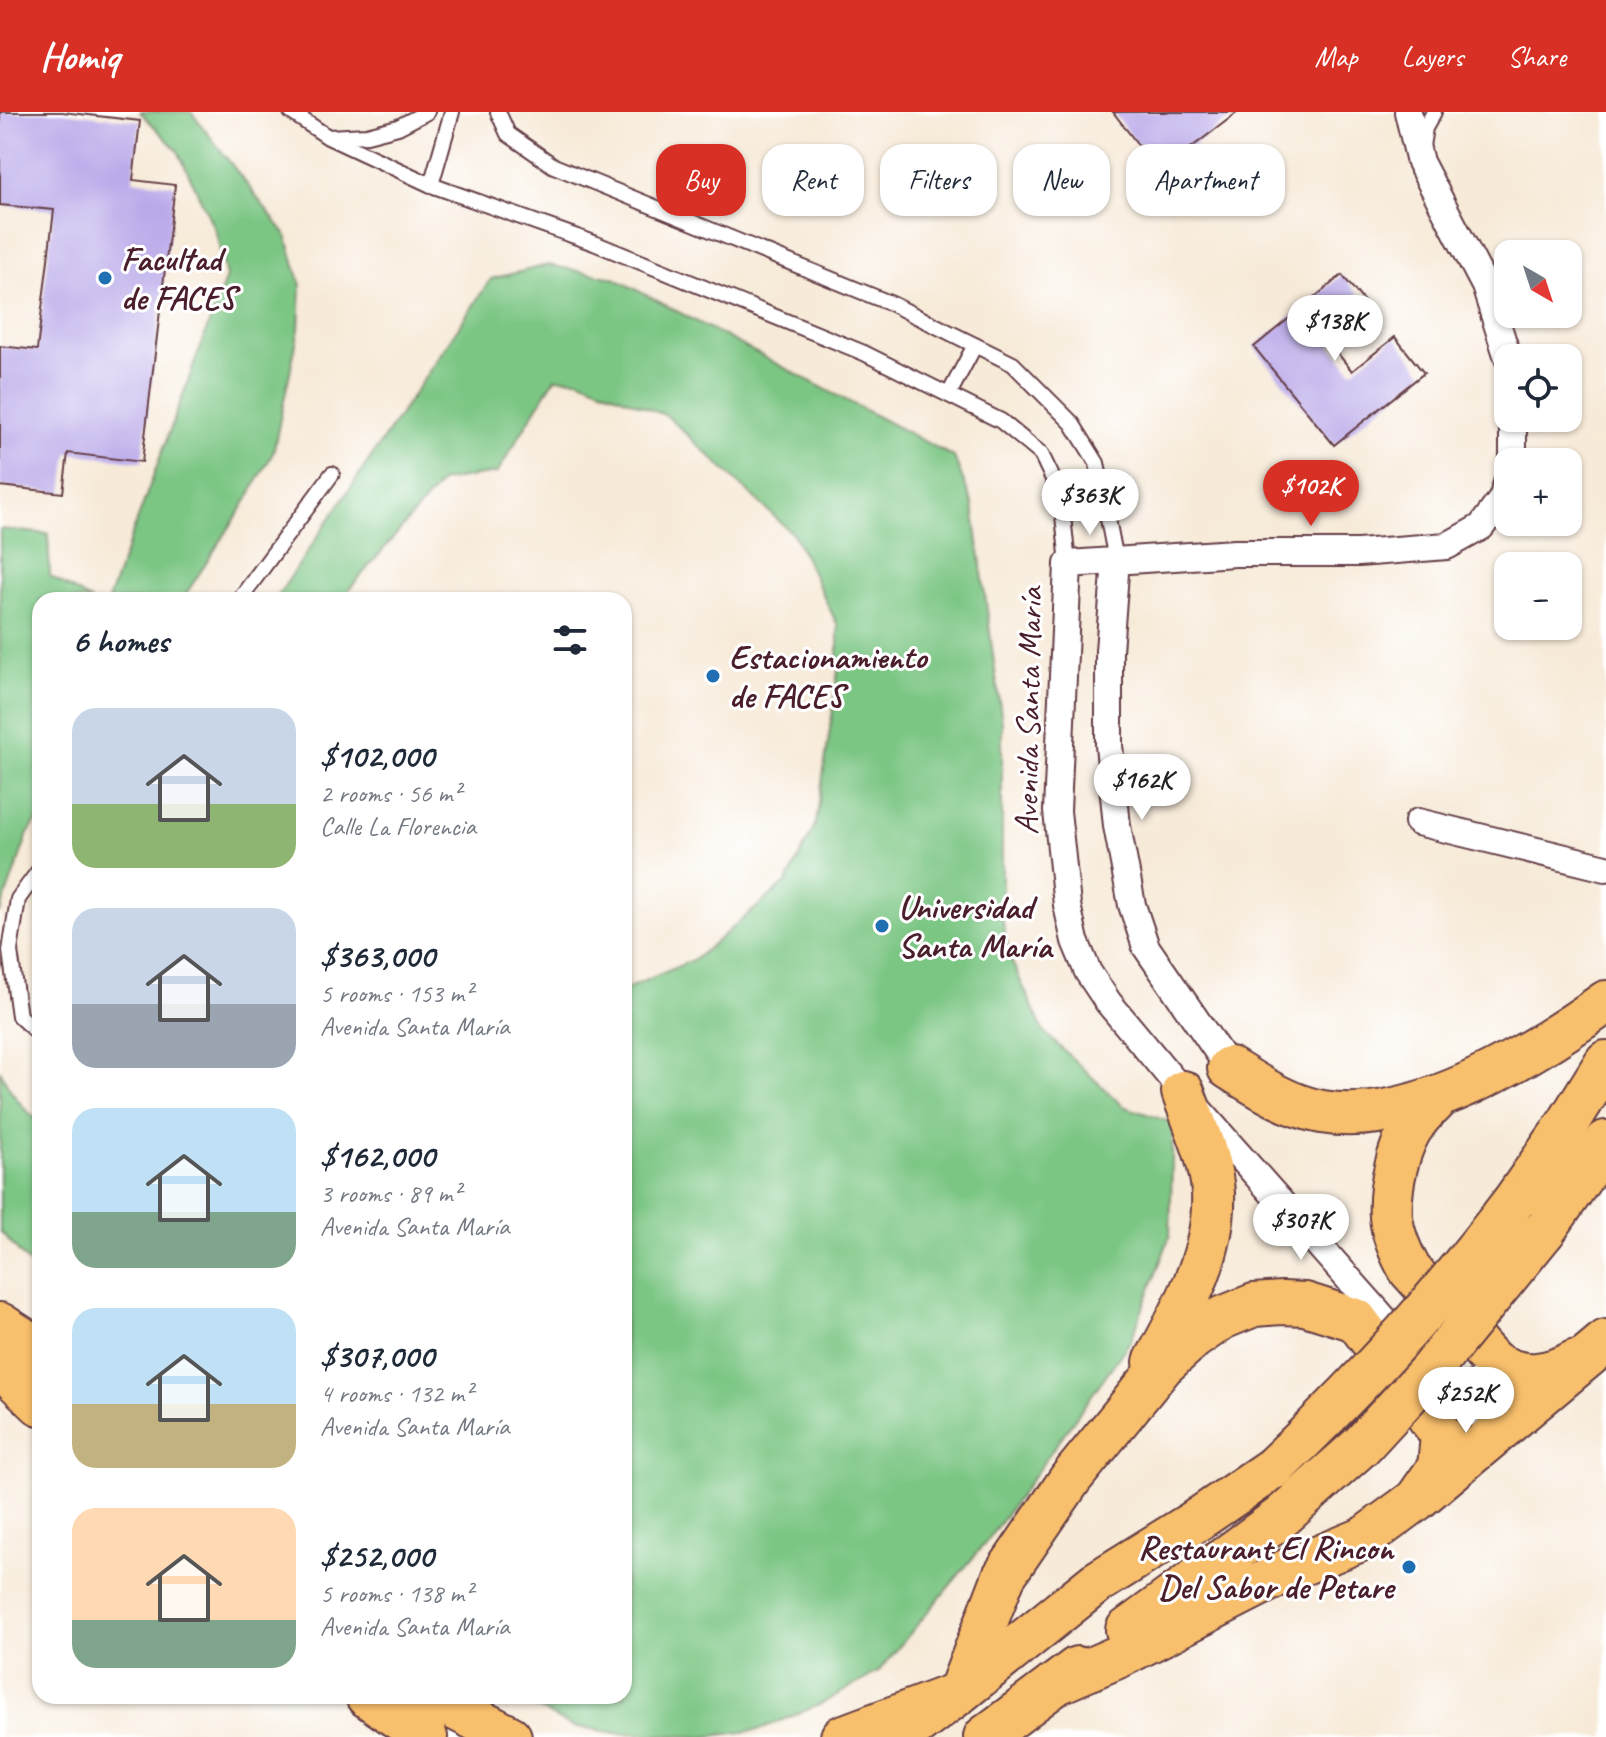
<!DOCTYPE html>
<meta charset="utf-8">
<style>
:root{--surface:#fff;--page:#f2f2f3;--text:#1f2937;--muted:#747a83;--accent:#d93025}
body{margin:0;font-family:Caveat,sans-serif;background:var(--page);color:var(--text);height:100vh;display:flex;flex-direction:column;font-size:30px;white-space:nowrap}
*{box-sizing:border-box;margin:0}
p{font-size:26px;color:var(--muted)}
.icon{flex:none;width:44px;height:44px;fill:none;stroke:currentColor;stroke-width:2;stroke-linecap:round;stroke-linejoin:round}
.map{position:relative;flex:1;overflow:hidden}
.drawer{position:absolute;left:32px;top:480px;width:600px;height:1112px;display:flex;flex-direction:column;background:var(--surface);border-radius:24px;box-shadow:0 2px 6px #0004}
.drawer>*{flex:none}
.banner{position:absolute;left:656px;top:32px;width:760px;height:72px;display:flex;gap:16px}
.needle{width:52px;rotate:141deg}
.controls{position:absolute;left:1494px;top:128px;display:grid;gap:16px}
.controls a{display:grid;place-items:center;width:88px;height:88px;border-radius:16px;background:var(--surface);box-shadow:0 2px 6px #0004;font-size:40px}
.price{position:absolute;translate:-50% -68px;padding:0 18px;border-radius:28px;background:#fff;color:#222;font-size:26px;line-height:52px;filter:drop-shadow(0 2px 4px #0008)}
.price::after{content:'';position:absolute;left:50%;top:48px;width:24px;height:18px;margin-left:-12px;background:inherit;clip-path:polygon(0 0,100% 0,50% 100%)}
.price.active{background:var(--accent);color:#fff}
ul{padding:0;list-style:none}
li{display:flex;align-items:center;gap:24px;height:200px;padding:0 40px}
li span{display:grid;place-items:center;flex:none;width:224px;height:160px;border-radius:24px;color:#555}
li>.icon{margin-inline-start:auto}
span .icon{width:96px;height:96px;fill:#fffc;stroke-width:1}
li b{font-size:34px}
h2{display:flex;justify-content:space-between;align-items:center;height:96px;padding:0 40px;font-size:34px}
.pill{padding:0 28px;border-radius:24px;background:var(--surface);box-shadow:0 2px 6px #0004;font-size:28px;line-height:72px}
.pill.active{background:var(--accent);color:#fff}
header{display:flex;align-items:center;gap:48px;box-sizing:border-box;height:112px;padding:0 40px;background:var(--accent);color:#fff}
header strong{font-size:38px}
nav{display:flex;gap:44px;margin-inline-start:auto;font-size:28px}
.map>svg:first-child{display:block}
</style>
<header>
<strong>Homiq</strong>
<nav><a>Map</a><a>Layers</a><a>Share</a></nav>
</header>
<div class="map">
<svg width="1606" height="1625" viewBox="0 0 1606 1625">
<rect width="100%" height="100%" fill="#fff"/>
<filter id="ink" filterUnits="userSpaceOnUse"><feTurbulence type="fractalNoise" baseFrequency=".0125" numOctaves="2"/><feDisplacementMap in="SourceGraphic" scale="16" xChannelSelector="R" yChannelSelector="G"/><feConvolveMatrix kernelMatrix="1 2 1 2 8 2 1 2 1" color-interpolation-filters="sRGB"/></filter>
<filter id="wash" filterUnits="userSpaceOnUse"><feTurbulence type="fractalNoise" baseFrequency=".006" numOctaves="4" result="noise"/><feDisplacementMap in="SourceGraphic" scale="32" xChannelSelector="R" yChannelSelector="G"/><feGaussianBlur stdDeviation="1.8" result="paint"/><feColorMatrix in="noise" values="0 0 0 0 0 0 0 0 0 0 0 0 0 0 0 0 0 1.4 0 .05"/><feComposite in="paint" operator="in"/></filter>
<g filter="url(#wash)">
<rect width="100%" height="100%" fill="#f7ead8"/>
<path fill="#7cc684" stroke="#637258" stroke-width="2" d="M140 0H191L286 123 301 173 299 217 273 341 244 393 182 488H108L226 165 216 120 178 39Z
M548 153 614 166 954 345 973 393 1002 610V806L1010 846 1044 920 1123 994 1173 1011 1170 1124 1131 1228 987 1429 878 1560 819 1593 758 1618 704 1625 616 1621 571 1614 514 1584H624V878L695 847 787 770 816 711 833 597 838 558V514L794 423 667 304 578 267 555 266 497 361 442 369 340 488H275L491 167Z
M0 417 48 422 50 464 90 488H40V704L28 722 0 801Z
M0 958C8 977 23 998 40 1010V1164L0 1119Z"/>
<g id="blocks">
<path fill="#baa9e9" d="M0 0H62L140 9 133 68 175 73 142 350 68 341 63 381 0 374V234L37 238 54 98 0 93Z
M1113 0H1238L1159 60Z
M1342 163 1371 198 1330 232 1352 259 1395 225 1424 261 1334 333 1254 235Z"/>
</g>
</g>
<g filter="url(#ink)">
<use href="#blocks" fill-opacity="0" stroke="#643d45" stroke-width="2"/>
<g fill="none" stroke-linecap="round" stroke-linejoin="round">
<g stroke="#643d45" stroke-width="18">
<path id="lane" d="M291 0 328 25 367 23 398 15 427 0
M498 0 508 22 554 54 892 192 1013 252 1072 311 1097 351 1116 448
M328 25 431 73 594 131 864 241 1001 309 1041 342 1053 367 1062 394 1068 452
M1422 34 1425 16 1434 0
M431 73 452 0
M949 282 975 233
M239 488 332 362
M40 757 18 787 10 839 19 904 40 923"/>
</g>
<g stroke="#643d45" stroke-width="30">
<path id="street" d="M1408 0 1420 50 1485 174 1508 246
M1513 306V350
M1116 448 1109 539V633L1117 714 1132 793 1146 835 1229 956
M1418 710 1606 756
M1478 1270 1501 1316
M1501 1316 1456 1288 1183 980 1108 890 1088 860 1075 829 1067 793 1057 699 1068 452 1235 441H1358L1447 434 1481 415 1502 387 1508 368"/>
</g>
<g stroke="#643d45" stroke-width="46">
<path id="primary" d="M1229 956C1258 974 1288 994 1322 1000 1416 1016 1533 942 1606 890
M1438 985C1431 993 1423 1000 1417 1008 1398 1032 1389 1075 1391 1105 1393 1124 1401 1142 1410 1158L1493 1250C1522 1268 1547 1265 1576 1249
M1514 1089 1567 1013 1606 950
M1544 1119 1606 1030
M0 1212 40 1238
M0 1246 15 1268 40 1292
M1155 1250C1183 1198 1216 1142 1213 1081 1211 1046 1194 1012 1183 980
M1127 1518 1280 1406
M1055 1572 1120 1544 1290 1457 1363 1427 1416 1388 1606 1229
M367 1584 426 1625
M436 1584 452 1595 510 1625
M842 1625 959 1581 1096 1471 1194 1410 1273 1356
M900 1625 959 1581 1004 1464 1071 1366 1163 1253 1192 1227 1222 1206 1254 1193 1282 1191 1305 1192 1356 1208 1442 1323 1439 1355 1416 1388
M985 1625 1077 1556"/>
</g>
<use href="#lane" stroke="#fff" stroke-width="14"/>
<use href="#street" stroke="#fff" stroke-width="26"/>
<use href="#primary" stroke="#f8bf6c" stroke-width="42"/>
<g stroke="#643d45" stroke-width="46" stroke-linecap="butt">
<path id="primary-bridge" d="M1273 1356C1361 1273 1441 1185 1514 1089
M1280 1406 1361 1334 1429 1260 1544 1119"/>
</g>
<use href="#primary-bridge" stroke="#f8bf6c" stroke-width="42"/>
</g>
</g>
<g fill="#1f6fb2" stroke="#fff" stroke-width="3">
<circle cx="105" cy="166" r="8"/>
<circle cx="713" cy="564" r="8"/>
<circle cx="882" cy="814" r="8"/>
<circle cx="1409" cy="1455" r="8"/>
</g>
<g text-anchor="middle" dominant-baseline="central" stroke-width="6" stroke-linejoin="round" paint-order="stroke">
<g font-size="34" font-weight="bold" fill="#4a1f2b" stroke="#fff" text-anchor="start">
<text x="121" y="146">Facultad<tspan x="121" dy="39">de FACES</tspan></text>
<text x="729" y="544">Estacionamiento<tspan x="729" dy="39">de FACES</tspan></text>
<text x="898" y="794">Universidad<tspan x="898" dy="39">Santa María</tspan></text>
<text x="1393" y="1435" text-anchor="end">Restaurant El Rincon<tspan x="1393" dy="39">Del Sabor de Petare</tspan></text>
</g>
<g font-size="34" fill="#4a1f2b" stroke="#fff">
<text transform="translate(1028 599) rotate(-89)">Avenida Santa María</text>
</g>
</g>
</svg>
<div class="controls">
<a><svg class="needle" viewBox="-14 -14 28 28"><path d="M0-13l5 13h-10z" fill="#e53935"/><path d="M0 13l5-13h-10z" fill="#747a83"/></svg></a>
<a><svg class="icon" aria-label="locate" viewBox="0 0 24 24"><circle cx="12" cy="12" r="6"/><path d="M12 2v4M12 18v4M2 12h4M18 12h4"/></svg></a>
<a>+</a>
<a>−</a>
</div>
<b class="price" style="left:1335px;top:251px">$138K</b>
<b class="price active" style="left:1311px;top:416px">$102K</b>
<b class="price" style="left:1090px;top:425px">$363K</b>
<b class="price" style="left:1142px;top:710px">$162K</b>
<b class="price" style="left:1301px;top:1150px">$307K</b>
<b class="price" style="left:1466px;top:1323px">$252K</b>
<div class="banner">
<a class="pill active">Buy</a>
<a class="pill">Rent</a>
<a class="pill">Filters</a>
<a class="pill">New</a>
<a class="pill">Apartment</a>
</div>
<section class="drawer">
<h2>6 homes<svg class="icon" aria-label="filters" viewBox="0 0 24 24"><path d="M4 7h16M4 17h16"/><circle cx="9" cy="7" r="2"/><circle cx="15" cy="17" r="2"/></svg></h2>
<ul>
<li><span style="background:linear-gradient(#c9d6e8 60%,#8fb573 0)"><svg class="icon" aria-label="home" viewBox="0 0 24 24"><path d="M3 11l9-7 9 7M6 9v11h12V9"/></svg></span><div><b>$102,000</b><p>2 rooms · 56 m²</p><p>Calle La Florencia</p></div></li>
<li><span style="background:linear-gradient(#c9d6e8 60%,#9aa5b1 0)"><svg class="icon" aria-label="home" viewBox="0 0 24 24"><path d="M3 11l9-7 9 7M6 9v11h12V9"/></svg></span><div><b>$363,000</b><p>5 rooms · 153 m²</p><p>Avenida Santa María</p></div></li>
<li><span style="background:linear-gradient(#bfe0f5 65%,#7fa58c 0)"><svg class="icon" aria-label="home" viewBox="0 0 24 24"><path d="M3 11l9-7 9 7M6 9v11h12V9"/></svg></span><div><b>$162,000</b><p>3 rooms · 89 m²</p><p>Avenida Santa María</p></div></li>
<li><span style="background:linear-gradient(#bfe0f5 60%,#c2b280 0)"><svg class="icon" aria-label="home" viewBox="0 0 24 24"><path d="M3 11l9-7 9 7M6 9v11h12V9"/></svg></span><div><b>$307,000</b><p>4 rooms · 132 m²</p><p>Avenida Santa María</p></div></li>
<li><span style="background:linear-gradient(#ffd9b3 70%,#7fa58c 0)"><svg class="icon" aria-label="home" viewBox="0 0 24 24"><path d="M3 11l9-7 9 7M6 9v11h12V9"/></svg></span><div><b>$252,000</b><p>5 rooms · 138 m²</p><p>Avenida Santa María</p></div></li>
</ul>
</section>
</div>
